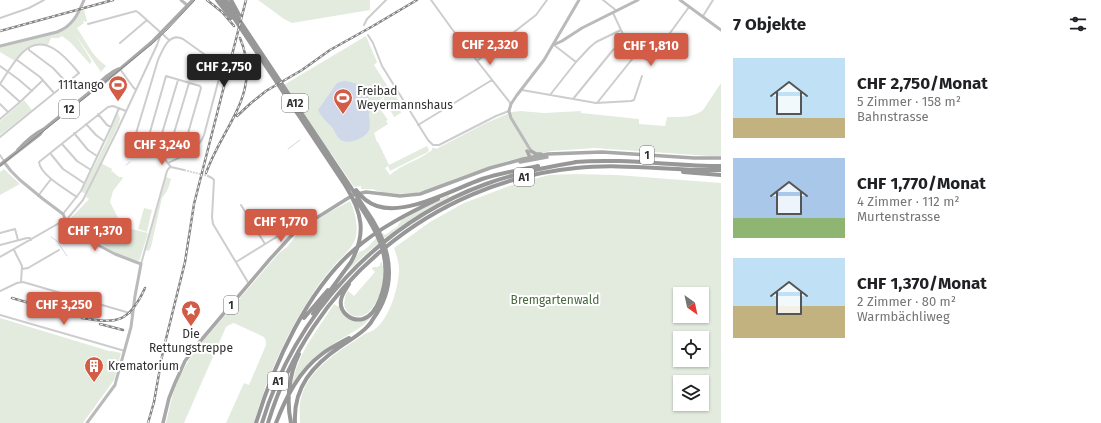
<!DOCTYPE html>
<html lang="de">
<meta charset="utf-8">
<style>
:root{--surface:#fff;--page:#f2f2f2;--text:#202124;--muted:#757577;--accent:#d25c46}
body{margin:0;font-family:"Fira Sans",sans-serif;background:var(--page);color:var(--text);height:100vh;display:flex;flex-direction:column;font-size:15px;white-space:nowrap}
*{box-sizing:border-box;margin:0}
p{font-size:13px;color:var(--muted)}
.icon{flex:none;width:22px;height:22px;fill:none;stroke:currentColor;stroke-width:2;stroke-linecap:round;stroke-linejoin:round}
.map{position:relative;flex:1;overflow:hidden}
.panel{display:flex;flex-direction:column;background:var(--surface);width:380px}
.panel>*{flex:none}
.needle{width:26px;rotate:147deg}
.controls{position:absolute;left:673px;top:287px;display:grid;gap:8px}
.controls a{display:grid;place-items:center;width:36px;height:36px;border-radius:0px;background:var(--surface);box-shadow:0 1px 3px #0004;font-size:20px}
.price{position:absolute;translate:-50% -34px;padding:0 9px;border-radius:4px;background:var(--accent);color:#fff;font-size:13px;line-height:26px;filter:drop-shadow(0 1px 2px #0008)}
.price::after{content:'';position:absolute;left:50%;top:24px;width:12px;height:9px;margin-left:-6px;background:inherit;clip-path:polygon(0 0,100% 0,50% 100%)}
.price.current{background:#222;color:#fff}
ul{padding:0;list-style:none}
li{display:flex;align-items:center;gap:12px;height:100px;padding:0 12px}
li span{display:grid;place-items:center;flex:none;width:112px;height:80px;border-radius:0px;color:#555}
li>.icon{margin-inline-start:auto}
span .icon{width:48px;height:48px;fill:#fffc;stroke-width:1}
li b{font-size:17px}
h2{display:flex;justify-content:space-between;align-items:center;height:48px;padding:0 12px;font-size:17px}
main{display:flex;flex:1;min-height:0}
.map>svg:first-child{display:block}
</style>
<main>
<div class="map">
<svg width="721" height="423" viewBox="0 0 721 423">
<rect width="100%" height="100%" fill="#fff"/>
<path fill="#e3ebdf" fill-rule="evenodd" d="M258 0H370V10L292 23 284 19Z
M80 10H84L87 21 86 22 84 21H83L84 23 77 28C86 41 92 56 105 65L106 66 101 72 75 34 91 60V62L90 64 70 42 62 36 59 38H51L48 45C33 42 23 49 15 61L0 52V46L64 29Z
M366 36 377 62 374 65 390 90 388 91 390 95 394 93 403 108 400 110 401 113 394 117 388 106 382 100 384 99V97L378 101 383 109 381 110 388 120 386 121 388 124 374 133 377 142H378L389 165 427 146 429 150 428 152 390 171 388 166 385 168 390 175C400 165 420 160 432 150V148H435L436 149 486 123 512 112 520 111 544 113 581 111V113L639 119V124L665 126 667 117C679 117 693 118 703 110L721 83V156H710L594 148 551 151 507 161 457 178 435 188 416 193 397 194 384 193 372 189H361V186L354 187 331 153H330L282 86Z
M24 100 32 110 0 135V121Z
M118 113 120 118 119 123 87 191 85 193H83L82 191 106 142Z
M101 163 112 169 111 173 112 171 119 177H122L123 178 113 191 110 202 118 218 128 228 148 233 140 259 139 261C125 258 110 251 99 242V243L88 237 69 220 89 199 86 197Z
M4 169 20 184 0 195V172Z
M575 174 617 175 721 183V423H300C300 415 299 406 301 398 309 367 342 350 366 333 387 330 399 288 399 269 399 262 396 254 394 248L430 222 464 203 512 185 549 175ZM680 294H702V316H680ZM680 338H702V360H680ZM680 382H702V404H680Z
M166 177 171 179 168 189 167 190V191L162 198 151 247 149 251 145 250Z
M449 195V197C411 217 376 242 347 272L359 252 364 250 369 246 381 232 385 235 398 226V225L403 218Z
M350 201C355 211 360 231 354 242 350 250 342 257 336 263 329 271 323 279 317 287 289 328 267 375 254 423H226L244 383 249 385 266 345V341L264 337 234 323 229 325 226 327 184 423H166L172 397 179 377 190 358 203 341 259 276 279 253 287 247 298 233 328 213Z
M144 208 152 210 147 232 138 229Z
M382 262V265L383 266C384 271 384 276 383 281 381 294 371 321 354 316 349 315 346 310 344 305L345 304H344C345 300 345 295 348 291L354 296 375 272 372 269 373 267H378V266H380V263Z
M339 303 346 316 363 320 378 305C366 330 353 330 332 345 327 349 323 354 318 358 309 366 299 374 292 385 299 350 316 333 334 304L337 306H339Z
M0 318 109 351H112L121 353 114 380 83 423H0Z"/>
<path fill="#ced8e8" d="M344 81C366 83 371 95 369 115 369 119 371 125 369 130 366 138 350 144 343 141 337 139 335 131 332 127 326 121 322 118 318 110L337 83Z"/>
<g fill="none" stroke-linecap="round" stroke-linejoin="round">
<path stroke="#ced8e8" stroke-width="1" d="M288 149 300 140
M126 165 130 162
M51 237 57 241 67 256"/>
<path stroke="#d6d6d6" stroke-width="2" stroke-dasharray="2 1" stroke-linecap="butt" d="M184 170 208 176"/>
<path stroke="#cdcdcd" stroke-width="2" d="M431 0 452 29 511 104
M603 0 617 11
M613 13C621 29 629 54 648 60L651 59 689 7
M703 16 713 0
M0 18 29 8 44 0
M88 24 136 11 139 13 169 40
M364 25 367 19 386 0
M368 35 373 43 382 66 428 140 433 145H439L496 116 509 111
M120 43 147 20
M554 45 576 62
M29 48V50L53 68 67 83
M17 60 40 77 54 93
M477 61 536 15 547 0
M0 66 18 79 32 91
M120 69 133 87 136 90
M0 84C7 73 14 61 22 53 44 31 66 57 79 73L0 137
M0 84 20 102
M522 90 596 103 631 101 634 100 642 76
M550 95 576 62 590 47 596 42 621 30
M573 99 613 50 626 39
M597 103 637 53
M0 104 8 112
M98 114 107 125 111 127
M0 119 20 102 43 80
M86 124 96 135 104 141
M418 125 492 80
M74 133 88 150 97 156
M62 144 77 161 91 170
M146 146 166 76 200 86 201 88 182 154 183 156
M157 150 178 80
M158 151 182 154
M50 153 63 169 84 183
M168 153 189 83
M0 155 4 161
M168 163C182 156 198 151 204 135L221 71 218 64 183 39C169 32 163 49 158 60L134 140 138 144 157 150 171 167 184 170
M208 176 212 178 214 180 212 217 213 224 249 284
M38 196 51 179
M77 197C67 190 40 175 39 162L108 107 113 106 126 111
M241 205 265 244
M63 214 81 191 111 127 119 108
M0 233 15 229 18 240
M0 245 27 238H30L31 240
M14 250 22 266 21 282
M0 257 68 218 83 200 117 131 157 45 161 34
M236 262 296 225 298 222 292 213
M141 264 167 171 169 168 171 167
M22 269 28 268 59 250
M0 291 17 283 23 282 133 314
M0 315 125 351"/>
<path stroke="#bababa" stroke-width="3" d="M181 0 187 5
M680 0 721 30
M553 45 562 41 582 28 638 0
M0 46 57 32C73 26 78 14 84 0
M531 151 511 118 509 111 511 104 517 95 544 60 579 0
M4 162 11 171 20 180 43 199 63 214 66 221 81 234 98 245 115 254 141 264 135 296 131 327 116 381 115 385 87 423"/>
<path stroke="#a8a8a8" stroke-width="3.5" d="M96 87C101 80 111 72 119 69
M18 150C25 142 34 134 44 129L95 88 100 86 153 41 193 0
M527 151 531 159
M531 151 536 154H541
M520 162 547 157
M0 165 40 134 43 130
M163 423 169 398 175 383 185 361 197 345 270 259 294 233 310 222 353 195 366 192 400 196 420 194 490 168 523 159 548 154 602 152 694 158H721"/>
<path stroke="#979797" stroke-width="4" d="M217 0 231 18
M222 0 345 185C362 212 367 233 351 262L313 314
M226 0 372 219C392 252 397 286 373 319 372 321 370 324 368 326 361 334 350 340 341 346 313 365 293 387 295 423
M231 0 239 15
M575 162C624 158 672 166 721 166
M683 172 721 175
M356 190C362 198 368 203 377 206 407 216 454 189 482 179 500 173 520 170 538 166
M349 284C346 289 342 294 341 300 339 312 351 322 363 319 372 316 377 307 380 299 395 260 377 231 356 200
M304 318 328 290
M256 423C274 364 307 290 355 249 379 228 409 213 438 199
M262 423C295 314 379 223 486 184 516 173 546 167 577 162
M268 423C310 285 431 182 576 168 624 163 672 171 721 170
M276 423C286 397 299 371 322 354 330 348 340 343 349 338
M291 423C286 400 289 375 299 354"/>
<path stroke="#858585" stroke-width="1" d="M0 166 152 44 168 29 195 0"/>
<g stroke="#858585" stroke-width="2.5">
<path id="rail" d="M207 0 222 12 234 26
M0 31 113 0
M237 116 251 103 266 91 302 70 330 50 373 26 417 0
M206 173C223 125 263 93 240 38
M12 298 71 315
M73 314 78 298
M82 318C117 324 129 323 145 288
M100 324 123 330
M148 423 154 402 163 351 185 262 194 204 246 0"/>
</g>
<use href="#rail" stroke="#fff" stroke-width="1" stroke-dasharray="3" stroke-linecap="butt"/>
</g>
<defs>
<g id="stadium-pin" transform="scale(1)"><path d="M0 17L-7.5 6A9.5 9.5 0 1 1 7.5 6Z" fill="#d25c46" stroke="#fff"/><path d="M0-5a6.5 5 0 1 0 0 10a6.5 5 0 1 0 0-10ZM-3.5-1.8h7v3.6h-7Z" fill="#fff"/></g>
<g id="sight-pin" transform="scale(1)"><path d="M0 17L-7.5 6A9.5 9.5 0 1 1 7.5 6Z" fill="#d25c46" stroke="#fff"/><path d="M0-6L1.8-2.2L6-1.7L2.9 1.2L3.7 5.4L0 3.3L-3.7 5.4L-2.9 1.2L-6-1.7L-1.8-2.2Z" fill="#fff"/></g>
<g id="building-pin" transform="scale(1)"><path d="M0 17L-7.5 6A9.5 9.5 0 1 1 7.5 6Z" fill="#d25c46" stroke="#fff"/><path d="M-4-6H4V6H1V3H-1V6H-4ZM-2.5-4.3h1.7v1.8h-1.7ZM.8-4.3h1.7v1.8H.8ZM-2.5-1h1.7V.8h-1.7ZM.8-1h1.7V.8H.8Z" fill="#fff"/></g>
</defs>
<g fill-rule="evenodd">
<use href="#stadium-pin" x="118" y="85"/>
<use href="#stadium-pin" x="343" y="98"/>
<use href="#sight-pin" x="191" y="310"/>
<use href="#building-pin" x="94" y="366"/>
</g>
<g text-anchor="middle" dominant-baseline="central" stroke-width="4" stroke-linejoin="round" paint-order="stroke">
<g fill="#fff" stroke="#6e6e6e" stroke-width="1">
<rect x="282" y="94" width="26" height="18" rx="3"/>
<rect x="59" y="100" width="20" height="18" rx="3"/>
<rect x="640" y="146" width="14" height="18" rx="3"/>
<rect x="514" y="168" width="20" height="18" rx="3"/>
<rect x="224" y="296" width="14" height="18" rx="3"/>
<rect x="268" y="372" width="20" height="18" rx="3"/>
</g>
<g font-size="11" font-weight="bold" fill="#303030">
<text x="295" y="103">A12</text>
<text x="69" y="109">12</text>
<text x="647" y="155">1</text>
<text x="524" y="177">A1</text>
<text x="231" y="305">1</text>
<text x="278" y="381">A1</text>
</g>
<g font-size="12" fill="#303030" stroke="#fff" text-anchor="start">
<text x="104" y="85" text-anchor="end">111tango</text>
<text x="357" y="91">Freibad<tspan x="357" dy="14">Weyermannshaus</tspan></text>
<text x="191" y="334" text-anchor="middle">Die<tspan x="191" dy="14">Rettungstreppe</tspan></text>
<text x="108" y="366">Krematorium</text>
</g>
<g font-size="12" fill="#4a6742" stroke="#fff">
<text x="555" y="300">Bremgartenwald</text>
</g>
</g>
</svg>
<div class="controls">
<a><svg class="needle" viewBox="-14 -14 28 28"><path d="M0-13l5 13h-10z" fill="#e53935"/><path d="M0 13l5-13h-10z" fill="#757577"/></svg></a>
<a><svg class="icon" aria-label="locate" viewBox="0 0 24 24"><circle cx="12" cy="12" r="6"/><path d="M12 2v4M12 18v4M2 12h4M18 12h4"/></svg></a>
<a><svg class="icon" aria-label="layers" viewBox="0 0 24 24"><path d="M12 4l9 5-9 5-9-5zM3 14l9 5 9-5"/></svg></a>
</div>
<b class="price" style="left:490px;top:66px">CHF 2,320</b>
<b class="price" style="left:651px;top:67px">CHF 1,810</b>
<b class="price current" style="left:224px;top:88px">CHF 2,750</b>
<b class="price" style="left:162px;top:166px">CHF 3,240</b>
<b class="price" style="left:281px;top:243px">CHF 1,770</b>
<b class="price" style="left:95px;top:252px">CHF 1,370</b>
<b class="price" style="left:64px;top:326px">CHF 3,250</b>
</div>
<section class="panel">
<h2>7 Objekte<svg class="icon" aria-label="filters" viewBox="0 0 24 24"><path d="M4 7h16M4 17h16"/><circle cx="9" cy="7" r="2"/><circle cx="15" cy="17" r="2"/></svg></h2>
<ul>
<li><span style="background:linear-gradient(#bfe0f5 75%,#c2b280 0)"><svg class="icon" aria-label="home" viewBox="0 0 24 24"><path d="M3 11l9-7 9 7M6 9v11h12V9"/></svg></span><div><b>CHF 2,750/Monat</b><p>5 Zimmer · 158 m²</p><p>Bahnstrasse</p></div></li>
<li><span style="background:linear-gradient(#a9c7e8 75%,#8fb573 0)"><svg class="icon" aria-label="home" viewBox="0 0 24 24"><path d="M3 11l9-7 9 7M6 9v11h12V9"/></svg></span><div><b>CHF 1,770/Monat</b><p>4 Zimmer · 112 m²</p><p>Murtenstrasse</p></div></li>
<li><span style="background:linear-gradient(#bfe0f5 60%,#c2b280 0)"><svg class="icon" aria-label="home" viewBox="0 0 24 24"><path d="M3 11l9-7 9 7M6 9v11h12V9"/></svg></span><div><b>CHF 1,370/Monat</b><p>2 Zimmer · 80 m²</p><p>Warmbächliweg</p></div></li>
</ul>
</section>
</main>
